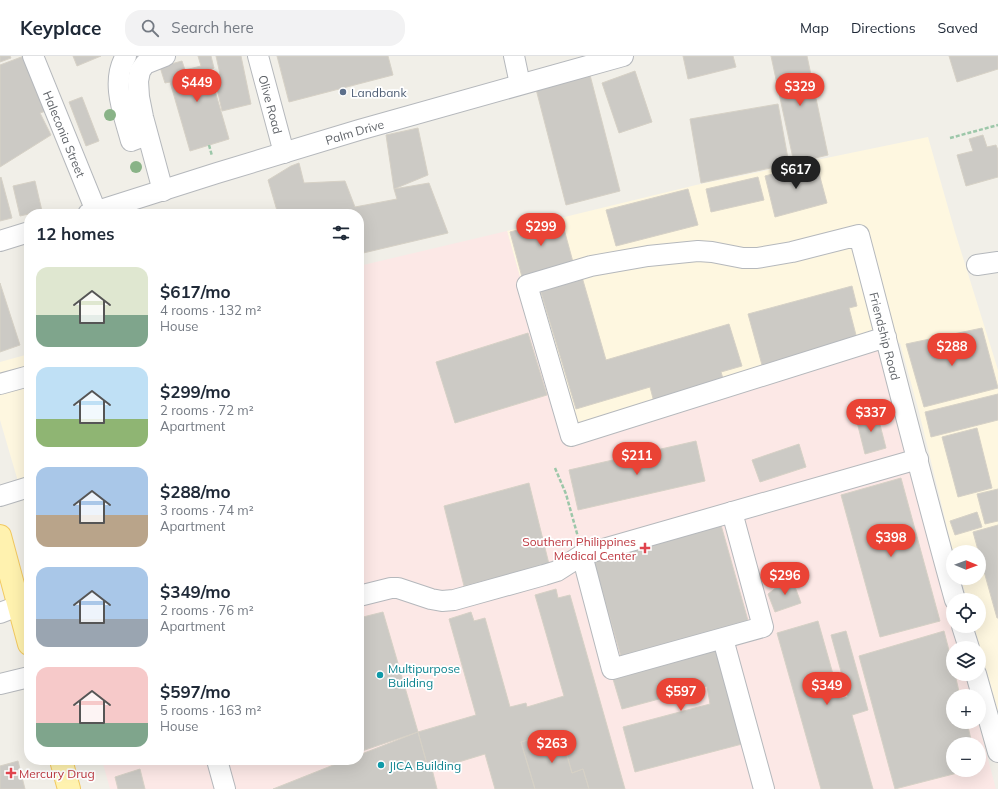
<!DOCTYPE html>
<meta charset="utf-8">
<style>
:root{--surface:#fff;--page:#f2f2f3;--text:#1f2937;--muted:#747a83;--line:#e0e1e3;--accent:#ea4335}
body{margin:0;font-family:Mulish,sans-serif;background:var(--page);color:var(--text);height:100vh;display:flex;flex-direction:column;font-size:15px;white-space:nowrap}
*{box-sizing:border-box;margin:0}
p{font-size:13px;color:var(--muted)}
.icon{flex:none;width:22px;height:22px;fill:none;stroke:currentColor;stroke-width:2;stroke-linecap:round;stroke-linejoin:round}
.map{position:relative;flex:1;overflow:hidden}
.panel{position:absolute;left:24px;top:153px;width:340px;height:556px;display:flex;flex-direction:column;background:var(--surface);border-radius:16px;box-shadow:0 4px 16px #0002}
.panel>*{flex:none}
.needle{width:26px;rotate:91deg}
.controls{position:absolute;left:946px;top:489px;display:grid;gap:8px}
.controls a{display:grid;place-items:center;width:40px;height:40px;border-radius:50%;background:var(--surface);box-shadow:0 4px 16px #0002;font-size:20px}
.price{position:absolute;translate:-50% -34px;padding:0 9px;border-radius:14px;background:var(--accent);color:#fff;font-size:13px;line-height:26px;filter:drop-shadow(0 1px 2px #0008)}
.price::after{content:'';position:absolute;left:50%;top:24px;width:12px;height:9px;margin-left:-6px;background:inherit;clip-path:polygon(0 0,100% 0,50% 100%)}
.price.active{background:#222;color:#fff}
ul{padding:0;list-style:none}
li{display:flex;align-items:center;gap:12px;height:100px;padding:0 12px}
li span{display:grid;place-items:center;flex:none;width:112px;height:80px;border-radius:12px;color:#555}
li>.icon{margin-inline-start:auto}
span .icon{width:48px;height:48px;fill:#fffc;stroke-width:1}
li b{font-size:17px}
h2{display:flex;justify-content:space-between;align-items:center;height:48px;padding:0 12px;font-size:17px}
header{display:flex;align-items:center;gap:24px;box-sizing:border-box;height:56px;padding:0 20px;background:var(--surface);border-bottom:1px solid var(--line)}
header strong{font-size:19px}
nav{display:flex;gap:22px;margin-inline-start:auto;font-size:14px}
.search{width:280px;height:36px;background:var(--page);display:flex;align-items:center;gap:10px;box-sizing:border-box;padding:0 14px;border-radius:16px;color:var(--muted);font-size:15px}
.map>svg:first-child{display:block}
</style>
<header>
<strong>Keyplace</strong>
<div class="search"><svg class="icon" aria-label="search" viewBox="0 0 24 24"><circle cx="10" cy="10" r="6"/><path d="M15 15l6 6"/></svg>Search here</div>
<nav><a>Map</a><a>Directions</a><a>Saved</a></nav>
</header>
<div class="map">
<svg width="998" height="733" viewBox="0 0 998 733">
<rect width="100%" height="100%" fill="#f1efe8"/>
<path fill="#fef7e0" d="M928 81 955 176 998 314V655L974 570H979V544H967L961 522H979V496H953L919 356 900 287 568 392 507 175 696 129Z
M29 298V463L0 364V306Z"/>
<path fill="#fce8e6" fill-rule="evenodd" d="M507 175 568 392 879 294 958 592H953V618H965L971 640H953V666H978L996 733H110L102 704H359V210ZM953 688H979V714H953Z"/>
<path fill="#cccac5" stroke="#d6d1c6" d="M0 0H10L11 2 0 6Z
M24 0 46 55 40 57 51 79 0 111V9Z
M73 0H101L77 10Z
M198 0H211L214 12 209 14 229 83 190 95 170 26 165 27 160 11 182 5 185 14 201 10Z
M216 0H241L251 48 222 55 214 19 220 18Z
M277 0H388L393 19 289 46Z
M683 0H733L736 11 688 23Z
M771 0H807L828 99 794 107Z
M949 0H998V13L957 26Z
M635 15 652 66 619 77 602 27Z
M590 19 620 135 566 149 536 33Z
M82 41 99 85 86 90 69 46Z
M778 48 789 108 701 127 690 63Z
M418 72 428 119 394 133 386 79Z
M983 79 987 91 996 89 998 94V121L966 130 957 99 973 95 969 83Z
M816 106 827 147 775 161 765 120Z
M299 107 304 127 345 125 355 151 397 143 394 133 429 127 448 177 359 198V158H278L268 124 291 110Z
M1 121 12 162 0 165V122Z
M758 121 764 144 711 156 706 133Z
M35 125 42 155 20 160 13 130Z
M688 133 698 169 616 190 606 154Z
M561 162 573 206 522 221 510 176Z
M582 221 606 304 729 268 742 310 721 316 725 329 655 350 650 331 576 353 540 233Z
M0 227 20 289 0 296Z
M852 230 857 250 849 252 857 283 762 309 748 258Z
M982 272 998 332 924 351 906 288Z
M528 277 547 339 455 367 436 306Z
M998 338V364L931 381 925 356Z
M877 357 886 392 865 398 856 362Z
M977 372 992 432 958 441 942 381Z
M696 385 705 425 578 454 569 414Z
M799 388 806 411 760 426 752 404Z
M901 422 940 565 880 581 841 439Z
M529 427 549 508 464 530 444 450Z
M998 433V465L985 468 977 438Z
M977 456 982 471 955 479 950 465Z
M721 469 749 568 622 604 594 506Z
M998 469V562H997L973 476Z
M791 520 801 547 775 556 768 538Z
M556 533 558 542 570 539 625 733H589L583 713 572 717 560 675 521 686 535 733H495L485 698 429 715 418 676 476 659 449 563 471 556 474 565 485 562 510 651 526 647 527 651 564 640 535 539Z
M383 556 418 676 359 696V562Z
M818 565 840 643 848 641 831 579 846 575 868 654 852 659 873 733H821L777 577Z
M944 575 953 610V618H955L960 640H953V666H967L972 688H953V714H969L895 733 859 600Z
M719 594 746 687 635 716 623 671 710 648 707 630 622 653 613 623Z
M560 675 572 717 583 713 589 733H535L521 686Z
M418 676 429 715 432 713 437 733H273L346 704H359V699Z
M18 705 25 733H0V710Z
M140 713 145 733H118L115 721Z"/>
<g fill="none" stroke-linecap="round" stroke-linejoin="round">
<g stroke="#b5b8bc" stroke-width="22">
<g id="minor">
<path id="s1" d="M33 0 96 155"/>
<path d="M126 0C110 25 124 59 131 85L147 79"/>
<path id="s2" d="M258 0 284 97"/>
<path d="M514 0 520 28"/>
<path d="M163 135 143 61 139 41 138 25 140 15 145 8 165 0"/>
<path id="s3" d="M88 158 217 117 359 74 623 0"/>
<path d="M0 185 29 176"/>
<path d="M977 209 998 206"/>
<path id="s4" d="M886 281 571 380 527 229 591 210 648 200 698 195 712 196 743 202H757L792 196 859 179C891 300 921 423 955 544"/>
<path d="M0 328 29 320"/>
<path d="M0 440 29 431"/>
<path d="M582 499 612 613 763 571 732 456"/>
<path d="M359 540 391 532H398L431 543 442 545 454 544 544 519 557 515 582 499 918 403"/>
<path d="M0 557 18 550"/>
<path d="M962 570 969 592"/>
<path d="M723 583 764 733"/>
<path d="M976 618 998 696"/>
<path d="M0 628 29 621"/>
<path d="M217 704 225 733"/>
</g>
</g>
<g stroke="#f2c960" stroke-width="24">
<path id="major" d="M0 480 29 588
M61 704 69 733"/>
</g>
<path stroke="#9cc7a9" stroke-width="2.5" stroke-dasharray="4 2" stroke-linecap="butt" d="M950 82 998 69
M209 89 212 100
M555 412 566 438 578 481"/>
<use href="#minor" stroke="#fff" stroke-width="20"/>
<use href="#major" stroke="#fff2af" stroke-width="22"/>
</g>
<g fill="#89b387">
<circle cx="110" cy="59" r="6"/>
<circle cx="136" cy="111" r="6"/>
</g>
<circle fill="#5c6f8a" stroke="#fff" stroke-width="1.5" cx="343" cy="36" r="4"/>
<g fill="#e0444e" stroke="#fff" stroke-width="1.5">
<path d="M643 486h4v4h4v4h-4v4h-4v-4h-4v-4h4z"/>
<path d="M9 711h4v4h4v4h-4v4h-4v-4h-4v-4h4z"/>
</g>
<g fill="#0f9aa8" stroke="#fff" stroke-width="1.5">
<circle cx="380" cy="619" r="4"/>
<circle cx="381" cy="709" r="4"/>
</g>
<g text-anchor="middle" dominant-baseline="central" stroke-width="3.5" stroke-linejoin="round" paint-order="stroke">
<g font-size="12" fill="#4e5e75" stroke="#fff" text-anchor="start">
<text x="351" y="36">Landbank</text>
</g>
<g font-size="12" fill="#5f6368" stroke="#fff">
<text stroke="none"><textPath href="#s2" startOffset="50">Olive Road</textPath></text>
<text stroke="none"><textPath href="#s3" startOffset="279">Palm Drive</textPath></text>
<text stroke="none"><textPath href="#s1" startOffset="84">Haleconia Street</textPath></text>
<text stroke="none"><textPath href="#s4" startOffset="931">Friendship Road</textPath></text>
</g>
<g font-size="12" fill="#be3a42" stroke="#fff" text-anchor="end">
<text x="636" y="485">Southern Philippines<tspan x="636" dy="14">Medical Center</tspan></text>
<text x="19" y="717" text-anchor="start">Mercury Drug</text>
</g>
<g font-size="12" fill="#0d838f" stroke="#fff" text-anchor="start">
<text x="388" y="612">Multipurpose<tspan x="388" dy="14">Building</tspan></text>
<text x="389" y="709">JICA Building</text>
</g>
</g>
</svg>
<div class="controls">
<a><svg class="needle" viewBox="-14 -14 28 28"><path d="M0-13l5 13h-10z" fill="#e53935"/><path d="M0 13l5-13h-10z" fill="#747a83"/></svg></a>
<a><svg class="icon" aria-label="locate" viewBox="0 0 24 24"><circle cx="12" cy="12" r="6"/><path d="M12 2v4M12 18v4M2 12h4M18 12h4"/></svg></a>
<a><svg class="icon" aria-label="layers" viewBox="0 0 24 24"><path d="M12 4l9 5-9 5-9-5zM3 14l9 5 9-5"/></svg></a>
<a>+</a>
<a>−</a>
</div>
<b class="price" style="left:197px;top:47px">$449</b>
<b class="price" style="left:800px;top:51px">$329</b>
<b class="price active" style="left:796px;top:134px">$617</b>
<b class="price" style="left:541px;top:191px">$299</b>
<b class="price" style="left:952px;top:311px">$288</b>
<b class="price" style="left:871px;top:377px">$337</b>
<b class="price" style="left:637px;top:420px">$211</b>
<b class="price" style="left:891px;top:502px">$398</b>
<b class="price" style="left:785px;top:540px">$296</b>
<b class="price" style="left:827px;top:650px">$349</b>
<b class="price" style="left:681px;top:656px">$597</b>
<b class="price" style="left:552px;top:708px">$263</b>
<section class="panel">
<h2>12 homes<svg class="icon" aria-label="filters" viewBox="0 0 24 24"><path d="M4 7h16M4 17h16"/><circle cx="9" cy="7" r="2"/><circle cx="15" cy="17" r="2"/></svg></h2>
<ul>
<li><span style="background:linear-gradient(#dfe7d0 60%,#7fa58c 0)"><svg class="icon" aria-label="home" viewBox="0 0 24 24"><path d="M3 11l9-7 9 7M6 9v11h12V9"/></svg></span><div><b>$617/mo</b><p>4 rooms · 132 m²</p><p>House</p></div></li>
<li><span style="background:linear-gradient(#bfe0f5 65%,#8fb573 0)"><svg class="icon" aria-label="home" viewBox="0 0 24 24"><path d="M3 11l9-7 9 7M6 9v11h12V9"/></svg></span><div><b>$299/mo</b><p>2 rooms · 72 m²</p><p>Apartment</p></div></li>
<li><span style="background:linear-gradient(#a9c7e8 60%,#b9a48a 0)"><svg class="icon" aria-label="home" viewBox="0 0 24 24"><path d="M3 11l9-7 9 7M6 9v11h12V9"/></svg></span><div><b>$288/mo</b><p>3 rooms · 74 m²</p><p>Apartment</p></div></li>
<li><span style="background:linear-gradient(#a9c7e8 65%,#9aa5b1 0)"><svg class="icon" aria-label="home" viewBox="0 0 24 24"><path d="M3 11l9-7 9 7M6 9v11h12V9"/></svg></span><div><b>$349/mo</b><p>2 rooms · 76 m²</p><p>Apartment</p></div></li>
<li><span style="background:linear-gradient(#f6c9c9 70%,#7fa58c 0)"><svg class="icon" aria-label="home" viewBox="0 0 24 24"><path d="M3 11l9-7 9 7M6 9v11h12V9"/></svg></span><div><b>$597/mo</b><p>5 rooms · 163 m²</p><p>House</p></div></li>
</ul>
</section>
</div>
